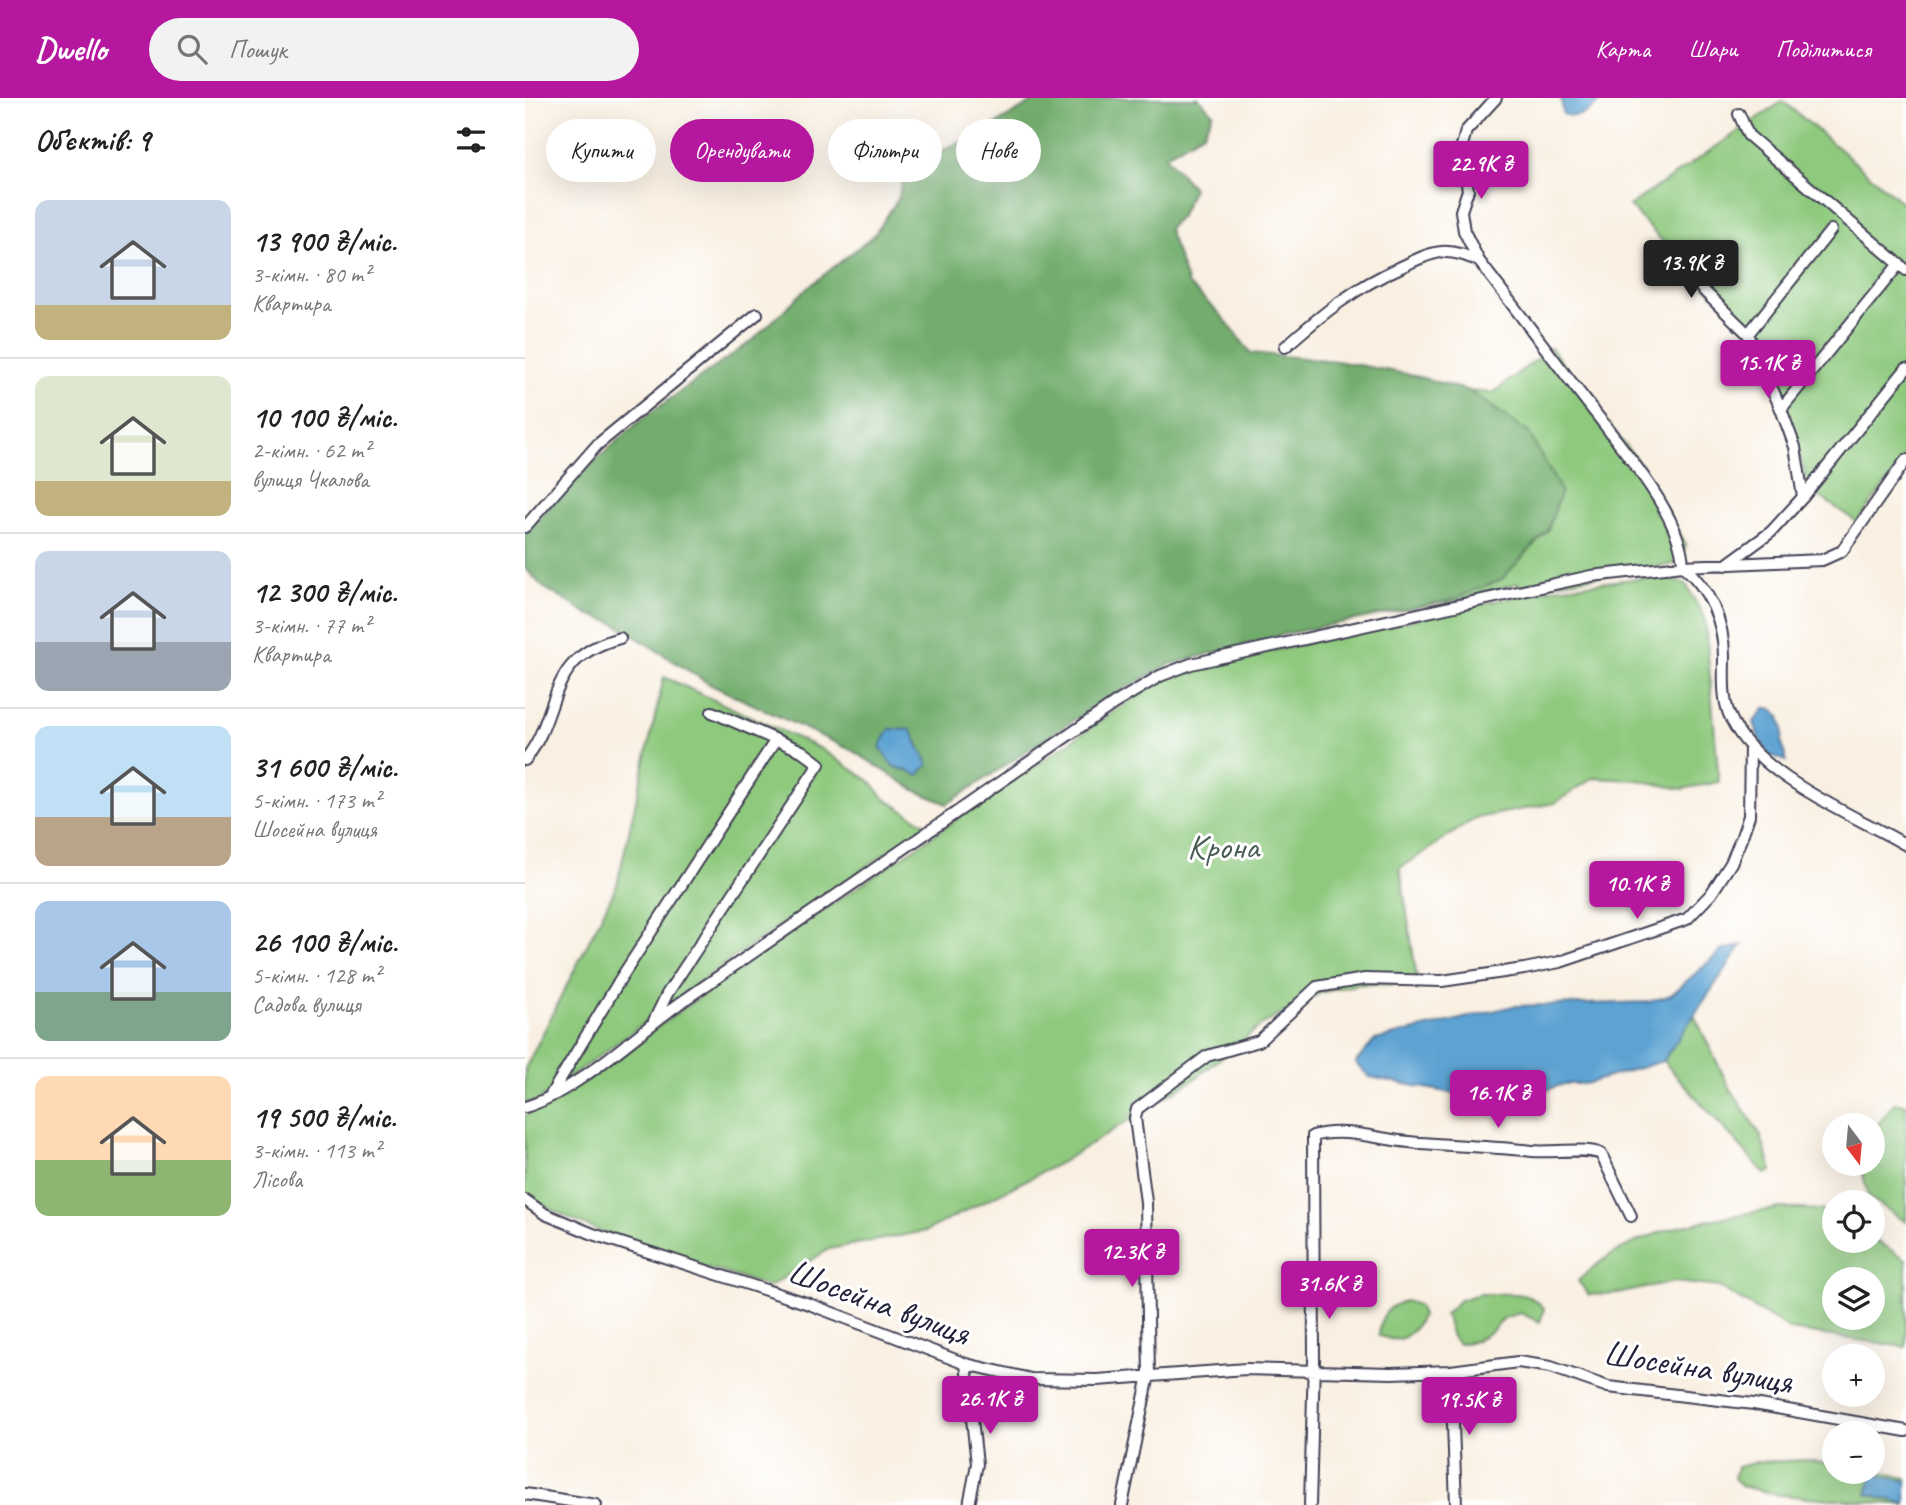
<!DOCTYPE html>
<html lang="uk">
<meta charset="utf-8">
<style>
:root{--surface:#fff;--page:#f2f2f2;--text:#222;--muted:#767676;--line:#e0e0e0;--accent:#b5179e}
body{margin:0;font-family:Caveat,sans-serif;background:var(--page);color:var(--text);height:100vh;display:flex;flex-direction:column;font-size:26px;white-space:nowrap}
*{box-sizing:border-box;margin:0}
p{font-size:23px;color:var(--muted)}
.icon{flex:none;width:38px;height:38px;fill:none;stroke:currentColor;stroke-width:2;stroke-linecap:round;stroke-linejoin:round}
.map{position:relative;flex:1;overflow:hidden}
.drawer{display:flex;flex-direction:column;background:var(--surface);width:525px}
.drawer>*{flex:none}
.banner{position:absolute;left:21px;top:21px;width:665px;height:63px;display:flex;gap:14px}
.needle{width:46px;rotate:164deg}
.fabs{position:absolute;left:1297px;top:1015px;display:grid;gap:14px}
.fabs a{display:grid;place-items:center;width:63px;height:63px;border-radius:50%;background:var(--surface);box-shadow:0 7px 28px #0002;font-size:35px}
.price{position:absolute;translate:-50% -60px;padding:0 16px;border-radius:7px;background:var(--accent);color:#fff;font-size:23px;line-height:46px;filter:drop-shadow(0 2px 4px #0008)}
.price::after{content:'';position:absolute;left:50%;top:42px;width:21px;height:16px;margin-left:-10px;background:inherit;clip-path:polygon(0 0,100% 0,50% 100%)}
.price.current{background:#222;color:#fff}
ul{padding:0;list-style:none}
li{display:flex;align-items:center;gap:21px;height:175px;padding:0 35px}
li+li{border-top:2px solid var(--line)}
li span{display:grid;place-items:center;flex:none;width:196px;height:140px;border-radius:14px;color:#555}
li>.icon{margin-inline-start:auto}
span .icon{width:84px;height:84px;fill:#fffc;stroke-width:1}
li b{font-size:30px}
h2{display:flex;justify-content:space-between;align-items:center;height:84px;padding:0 35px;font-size:30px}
.tag{padding:0 24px;border-radius:32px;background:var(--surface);box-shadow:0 7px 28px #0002;font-size:24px;line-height:63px}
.tag.current{background:var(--accent);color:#fff}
header{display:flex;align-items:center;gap:42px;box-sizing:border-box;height:98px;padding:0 35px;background:var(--accent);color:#fff}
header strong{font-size:33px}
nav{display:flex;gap:38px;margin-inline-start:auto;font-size:24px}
.search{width:490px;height:63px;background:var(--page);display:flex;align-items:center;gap:18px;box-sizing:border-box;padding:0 24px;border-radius:38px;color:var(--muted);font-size:26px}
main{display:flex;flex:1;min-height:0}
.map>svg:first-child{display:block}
</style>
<header>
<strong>Dwello</strong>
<div class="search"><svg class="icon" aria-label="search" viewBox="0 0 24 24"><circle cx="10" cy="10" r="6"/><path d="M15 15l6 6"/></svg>Пошук</div>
<nav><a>Карта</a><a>Шари</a><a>Поділитися</a></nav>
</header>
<main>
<section class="drawer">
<h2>Об’єктів: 9<svg class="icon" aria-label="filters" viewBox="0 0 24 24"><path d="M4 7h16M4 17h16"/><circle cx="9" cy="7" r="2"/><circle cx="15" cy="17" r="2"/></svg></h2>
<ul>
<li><span style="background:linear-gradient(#c9d6e8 75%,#c2b280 0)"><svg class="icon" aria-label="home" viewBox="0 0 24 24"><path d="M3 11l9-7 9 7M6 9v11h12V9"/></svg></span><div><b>13 900 ₴/міс.</b><p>3-кімн. · 80 m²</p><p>Квартира</p></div></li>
<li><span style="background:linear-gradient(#dfe7d0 75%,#c2b280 0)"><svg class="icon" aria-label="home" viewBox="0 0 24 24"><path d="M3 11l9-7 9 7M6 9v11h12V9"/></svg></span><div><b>10 100 ₴/міс.</b><p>2-кімн. · 62 m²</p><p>вулиця Чкалова</p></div></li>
<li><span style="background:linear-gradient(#c9d6e8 65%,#9aa5b1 0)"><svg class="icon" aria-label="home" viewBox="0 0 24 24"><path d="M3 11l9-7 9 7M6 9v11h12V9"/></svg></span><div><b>12 300 ₴/міс.</b><p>3-кімн. · 77 m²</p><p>Квартира</p></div></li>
<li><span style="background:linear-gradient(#bfe0f5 65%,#b9a48a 0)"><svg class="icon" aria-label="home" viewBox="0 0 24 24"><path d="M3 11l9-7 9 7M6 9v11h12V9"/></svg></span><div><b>31 600 ₴/міс.</b><p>5-кімн. · 173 m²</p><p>Шосейна вулиця</p></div></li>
<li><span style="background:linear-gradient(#a9c7e8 65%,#7fa58c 0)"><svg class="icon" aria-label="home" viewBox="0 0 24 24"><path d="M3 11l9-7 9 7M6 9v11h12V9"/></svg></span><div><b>26 100 ₴/міс.</b><p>5-кімн. · 128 m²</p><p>Садова вулиця</p></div></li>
<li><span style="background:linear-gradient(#ffd9b3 60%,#8fb573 0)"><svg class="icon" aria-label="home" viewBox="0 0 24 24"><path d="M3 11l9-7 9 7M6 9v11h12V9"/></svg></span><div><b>19 500 ₴/міс.</b><p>3-кімн. · 113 m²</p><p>Лісова</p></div></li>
</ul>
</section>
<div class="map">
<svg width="1381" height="1407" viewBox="0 0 1381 1407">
<rect width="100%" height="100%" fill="#fff"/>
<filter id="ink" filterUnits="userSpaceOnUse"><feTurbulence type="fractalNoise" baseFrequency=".0143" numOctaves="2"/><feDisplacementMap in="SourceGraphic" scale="14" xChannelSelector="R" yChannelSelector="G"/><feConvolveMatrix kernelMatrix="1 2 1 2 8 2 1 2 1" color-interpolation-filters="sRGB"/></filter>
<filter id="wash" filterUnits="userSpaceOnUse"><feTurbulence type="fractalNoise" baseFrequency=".00686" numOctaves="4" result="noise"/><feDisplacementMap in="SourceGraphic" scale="28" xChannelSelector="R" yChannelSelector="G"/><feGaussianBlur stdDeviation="1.57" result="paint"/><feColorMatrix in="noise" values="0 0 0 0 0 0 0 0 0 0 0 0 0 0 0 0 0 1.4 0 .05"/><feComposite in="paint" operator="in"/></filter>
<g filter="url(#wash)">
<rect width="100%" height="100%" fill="#f9f0e2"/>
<path fill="#8ec97e" stroke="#58765c" stroke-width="2" fill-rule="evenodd" d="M1258 3 1381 108V359L1332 424 1285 392 1263 319 1226 236 1104 108Z
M1026 250 1116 368 1161 447 1155 465 992 491 994 485 921 506 1004 335 944 293 968 295Z
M1134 478 1161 486 1180 521 1194 684 1157 691 1112 682 1068 680 1030 705 951 720 875 770 893 887 835 886 795 895 738 926 671 980 537 1064 401 1133 304 1151 244 1189C163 1162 73 1142 0 1096V1017L44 993 223 864 628 587 657 573 1029 490Z
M139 579 296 651 346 684 359 700 402 727 209 859 14 1002 0 1005V971L92 787Z
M1169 917 1204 989 1235 1036 1247 1073 1240 1076 1138 963Z
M1370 1004 1381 1007V1124L1344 1099 1335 1066H1348V1033Z
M1255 1110 1296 1112 1309 1119V1143L1348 1141 1381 1161V1249L1266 1232 1194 1189 1150 1184 1095 1195 1064 1197 1053 1183C1107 1129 1183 1122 1255 1110ZM1309 1181H1348V1220H1309Z
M954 1196C976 1197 1005 1190 1019 1211L1015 1224 995 1215 979 1220 967 1233 950 1243 933 1246 927 1239 920 1216 935 1202Z
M880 1203 893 1207 897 1217C887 1237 876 1248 854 1237 855 1219 862 1208 880 1203Z
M1283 1362 1309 1367V1374L1348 1372 1381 1380V1407L1255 1397 1216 1388 1209 1380 1212 1369 1232 1364Z"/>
<path fill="#72ad6d" stroke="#4a6854" stroke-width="2" d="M514 0H674L688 15 678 35 640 58 668 90 656 118 643 131 663 186 696 217 726 255 812 263 887 277 944 293 1004 335 1036 393 1023 432 976 482 923 503 756 537 643 567 576 604 422 706 390 692 328 653 186 587 89 525 65 517 18 489 0 470V435L52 379 117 321 228 242 280 192 349 137 373 101 380 70 456 35Z"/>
<path fill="#5ca2d2" stroke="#3f6286" stroke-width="2" d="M1036 0H1077C1067 13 1054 22 1038 16Z
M1239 611H1248L1255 619 1258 631 1257 644 1261 663 1244 657 1233 638 1229 624Z
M365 631 386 632 403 666 394 677 368 668 355 649Z
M1217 847 1138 963 1060 986H1039L1007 997 966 1003 845 979 830 965 850 942 988 908 1124 904 1146 897 1196 853Z
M1348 1376 1381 1383V1406L1342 1396Z"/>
</g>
<g filter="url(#ink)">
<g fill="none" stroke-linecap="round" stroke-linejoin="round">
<g stroke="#424154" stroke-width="14">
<path id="minor" d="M971 0 941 33 936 51 943 92 936 113 939 133 954 163C994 215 1034 269 1075 321 1103 358 1157 420 1158 468
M1214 16 1223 37 1381 172
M1193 156 1173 187 1223 236
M760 249C798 215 829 190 876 169 889 163 903 155 917 154 930 153 942 158 954 163
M1256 311 1223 236 1306 132
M1278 399 1381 271
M0 429 72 347 232 216
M1201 467 1246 434 1278 399 1270 349 1256 311 1374 166
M1158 468C1184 490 1199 524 1199 558 1199 576 1197 598 1204 616 1229 678 1326 715 1381 747
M0 662C38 614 18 560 95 540
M129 923 142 896 294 666 277 653 187 614
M25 998 96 880 250 643
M0 1009C50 995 113 934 158 903 301 803 446 705 590 605L635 578 666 566 1066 478 1158 468 1297 462 1317 453 1381 362
M0 1102 20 1116 68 1136 284 1206 441 1266 506 1281 572 1282 721 1271 866 1275 926 1273 993 1264 1026 1269 1083 1289 1229 1306 1381 1333
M441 1266 452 1366 444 1407
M926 1273 931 1407
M0 1396 71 1407
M597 1407 624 1277 621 1104 610 1020 612 1011 682 958 734 943 792 889 840 881 917 883 999 871 1035 864 1162 821 1186 796 1206 765 1216 741 1224 718 1225 648
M785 1407 789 1262 788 1038C817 1029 853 1041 884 1044 925 1048 966 1048 1007 1053 1027 1055 1061 1049 1076 1056L1106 1118"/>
</g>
<use href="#minor" stroke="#fff" stroke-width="10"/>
</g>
</g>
<g text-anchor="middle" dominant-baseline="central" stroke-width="6" stroke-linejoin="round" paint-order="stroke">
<g font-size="35" fill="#485c52" stroke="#fff">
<text x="698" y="748">Крона</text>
</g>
<g font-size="35" fill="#22223b" stroke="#fff">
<text transform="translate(354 1204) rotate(20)">Шосейна вулиця</text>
<text transform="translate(1173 1269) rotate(9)">Шосейна вулиця</text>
</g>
</g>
</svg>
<div class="fabs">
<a><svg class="needle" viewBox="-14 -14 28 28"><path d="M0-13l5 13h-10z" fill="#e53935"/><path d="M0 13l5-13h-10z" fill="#767676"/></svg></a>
<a><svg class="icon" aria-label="locate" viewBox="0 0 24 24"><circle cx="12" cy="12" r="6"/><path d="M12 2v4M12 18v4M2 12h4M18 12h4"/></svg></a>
<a><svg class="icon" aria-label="layers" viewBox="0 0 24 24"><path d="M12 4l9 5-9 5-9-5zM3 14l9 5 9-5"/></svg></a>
<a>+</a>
<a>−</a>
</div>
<b class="price" style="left:956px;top:103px">22.9K ₴</b>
<b class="price current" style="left:1166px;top:202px">13.9K ₴</b>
<b class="price" style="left:1243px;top:302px">15.1K ₴</b>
<b class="price" style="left:1112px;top:823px">10.1K ₴</b>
<b class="price" style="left:973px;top:1032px">16.1K ₴</b>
<b class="price" style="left:607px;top:1191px">12.3K ₴</b>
<b class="price" style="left:804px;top:1223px">31.6K ₴</b>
<b class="price" style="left:465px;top:1338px">26.1K ₴</b>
<b class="price" style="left:944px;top:1339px">19.5K ₴</b>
<div class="banner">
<a class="tag">Купити</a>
<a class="tag current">Орендувати</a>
<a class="tag">Фільтри</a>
<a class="tag">Нове</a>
</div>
</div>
</main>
